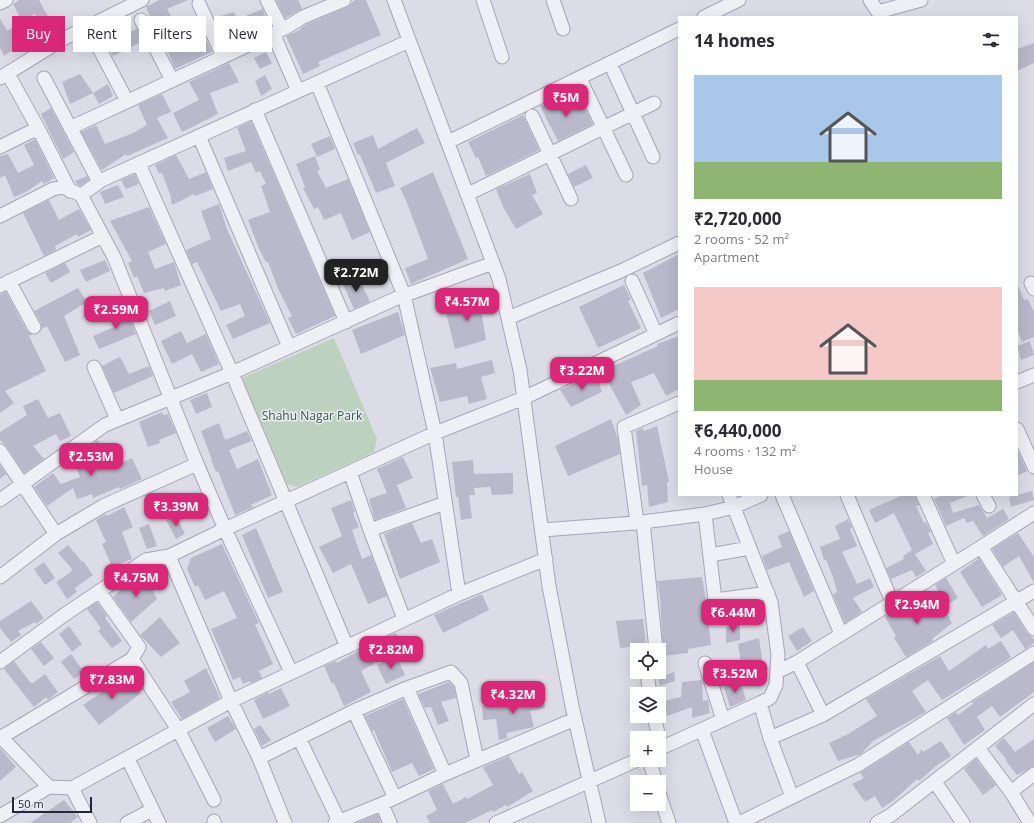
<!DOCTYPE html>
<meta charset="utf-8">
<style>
:root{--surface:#fff;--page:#f7f7f7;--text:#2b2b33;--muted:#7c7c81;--accent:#db2777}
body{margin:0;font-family:"Open Sans",sans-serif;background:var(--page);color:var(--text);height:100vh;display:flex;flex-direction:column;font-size:15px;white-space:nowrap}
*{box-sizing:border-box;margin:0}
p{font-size:13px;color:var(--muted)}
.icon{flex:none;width:22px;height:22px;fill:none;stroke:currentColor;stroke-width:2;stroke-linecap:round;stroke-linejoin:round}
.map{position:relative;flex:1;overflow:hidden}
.sheet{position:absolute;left:678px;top:16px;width:340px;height:480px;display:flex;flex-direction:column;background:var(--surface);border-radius:0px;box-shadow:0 4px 16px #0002}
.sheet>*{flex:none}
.guide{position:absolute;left:12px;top:16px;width:380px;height:36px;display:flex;gap:8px}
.tools{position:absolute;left:630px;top:643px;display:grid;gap:8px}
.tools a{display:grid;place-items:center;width:36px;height:36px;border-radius:0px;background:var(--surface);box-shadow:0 4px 16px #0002;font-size:20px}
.scale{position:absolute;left:12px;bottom:10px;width:80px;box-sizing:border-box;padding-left:4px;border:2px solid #24253f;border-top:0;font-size:11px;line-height:14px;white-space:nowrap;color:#24253f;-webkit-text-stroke:3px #ebecf5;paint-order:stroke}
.price{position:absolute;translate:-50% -34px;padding:0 9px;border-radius:8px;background:var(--accent);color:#fff;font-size:13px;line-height:26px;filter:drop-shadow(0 1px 2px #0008)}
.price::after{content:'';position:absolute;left:50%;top:24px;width:12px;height:9px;margin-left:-6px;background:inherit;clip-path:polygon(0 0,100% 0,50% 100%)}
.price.active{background:#222;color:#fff}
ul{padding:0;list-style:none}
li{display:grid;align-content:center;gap:8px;height:212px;padding:0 16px}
li span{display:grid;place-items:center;height:124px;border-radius:0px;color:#555}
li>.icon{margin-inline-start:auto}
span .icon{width:72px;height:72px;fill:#fffc;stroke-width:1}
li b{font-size:17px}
h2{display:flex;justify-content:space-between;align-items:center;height:48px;padding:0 16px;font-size:17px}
.tag{padding:0 14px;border-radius:0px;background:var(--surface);box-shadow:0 4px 16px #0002;font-size:14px;line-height:36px}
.tag.active{background:var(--accent);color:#fff}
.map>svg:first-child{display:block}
</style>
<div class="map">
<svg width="1034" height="823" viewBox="0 0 1034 823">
<rect width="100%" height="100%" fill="#dcdce8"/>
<path fill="#bcd2be" d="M334 338 377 439 374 452 297 487 287 484 242 378Z"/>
<path fill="#b9b9cb" d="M19 0H39L56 31 44 36 35 14 22 22 13 4Z
M159 0H188L167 9 175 23 159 32 152 16 150 17 146 7Z
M276 0H298L302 9 285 18Z
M355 0H366L381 35 318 62 320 66 303 74 286 36 300 30 301 28 307 24 347 7Z
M263 9 268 25 249 30 247 15Z
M234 12 240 24 220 31 214 18Z
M0 18 7 31 18 24 30 44 20 49 19 46 4 56 0 48Z
M199 24 212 52 175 69 161 35 179 29 181 34Z
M137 29 143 41 113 56 106 43Z
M1034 43V63L1017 71V49Z
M266 52 272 63 260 69 254 58Z
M229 63 239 82 210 93 218 114 182 132 173 113 199 100 189 82Z
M80 74 93 93 70 104 62 82Z
M265 75 272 89 261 96 255 81Z
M108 84 113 96 99 104 93 93Z
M162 94 171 112 157 118 168 138 127 156 126 154 102 170 81 132 96 125 105 144 133 133 147 125 138 105Z
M556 98 562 110 581 100 593 124 558 141 540 106Z
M51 108 74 152 63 159 41 114Z
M523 115 539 150 486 176 478 157 476 158 468 142Z
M251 121 335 316 296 334 288 318 292 316 279 291 268 262H266L259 249 248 220 270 212 261 186 266 184 260 171 256 173 251 162 228 171 224 158 246 151 237 128Z
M417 128 425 143 386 163 395 186 376 193 360 155H358L353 143 373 135 378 149Z
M330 136 335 149 317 157 311 144Z
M35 139 54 178 44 184 42 181 26 192 14 197 5 175 0 178V156L8 154 18 173 34 165 24 145Z
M176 155 189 179 206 172 213 189 195 196 194 194 172 205 170 194 162 173 159 174 155 165Z
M315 156 320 170 317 171 326 188 348 179 370 232 352 240 341 213 324 220 318 207 314 209 303 188 305 187 296 164Z
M586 165 593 178 574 187 568 174Z
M433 172 468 259 411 284 405 268 428 259 407 203 400 188Z
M135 174 139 184 126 189 121 180Z
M530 174 537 193 532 195 543 214 516 229 503 207 496 189Z
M87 176 89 180 80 186 77 184 75 181Z
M118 185 124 197 105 204 100 192Z
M49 200 59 220 79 209 91 230 78 237 77 234 55 246 56 250 44 256 23 213Z
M219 204 227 229 270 323 233 339 226 325 245 316 240 304 221 311 197 262 192 264 186 250 211 239 201 211Z
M149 207 166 244 148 252 155 269 174 262 181 285 165 291 164 288 144 293 137 276 134 278 128 263 132 261 110 221Z
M679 254V309L661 318 643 273Z
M105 260 110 271 86 282 80 270Z
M65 263 70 272 51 283 45 273Z
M359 278 370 302 354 309 343 284Z
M1017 283 1024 300 1028 299 1034 312V337L1022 342 1017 328Z
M624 285 631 300 628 301 641 328 598 348 579 307Z
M78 288 87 302 64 316 80 355 65 362 47 326 42 329 41 323 34 311Z
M6 292 27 331 32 334 29 336 46 371 5 391 14 403 0 413V295Z
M478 293 486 340 455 349 446 313 457 311 454 299Z
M170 301 176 316 155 325 149 311Z
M126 308 136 334 99 349 93 336 114 327 109 315Z
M398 312 405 335 361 354 352 330Z
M181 331 187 343 206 334 219 364 201 372 192 354 172 364 161 341Z
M679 336V389L666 396 654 373 631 382 641 405 626 415 602 371 658 346 657 344Z
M1030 341 1034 355 1021 360 1017 346Z
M120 357 129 374 149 366 153 376 114 393 102 366Z
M492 360 495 373 481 377 487 399 469 404 467 396 440 402 430 368 456 363 457 369Z
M596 374 602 392 571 407 560 390Z
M207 393 212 407 196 414 190 400Z
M38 399 48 418 60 413 71 436 60 441 56 434 33 446 44 459 24 473 7 447 0 440V432L27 415 23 406Z
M162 412 163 415 168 414 176 433 159 440 160 443 148 447 139 422Z
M611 419 618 439 620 454 568 476 555 446Z
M219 423 225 440 247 431 252 441 229 450 237 469 258 459 272 495 251 505 253 507 235 515 218 471 216 472 211 460H212L201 431Z
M657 426 669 482H667L668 502 649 507 647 485 642 486 636 431 643 428 644 431Z
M98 440 110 468 132 458 142 479 120 489 119 487 93 498 92 494 77 499 73 488 47 506 34 487 53 473 61 484 80 477 73 458Z
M1017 449 1027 471 1017 476Z
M403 457 413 478 397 485 406 508 375 520 369 499 387 493 377 469Z
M473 460 474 474 513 473V494L492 495 490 487 474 488 475 495H469L472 518 461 520 458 497H456L452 462Z
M0 466 6 474 0 479Z
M1032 491 1034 500 1011 507 1009 497Z
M903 495H915L919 505 916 506 924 523 926 522 931 532 928 533 933 544 915 554 926 571 916 577 912 570 891 579 886 568 904 559 903 556 912 550 894 513 875 523 869 510Z
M942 495H969L950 503 953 513 979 505 987 518 1003 509 1009 519 983 536 973 521 967 523 964 518 946 526 934 499Z
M351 500 355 512 353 513 359 527 352 530 362 559 371 555 387 596 368 604 351 564 333 573 319 547 342 536 331 508Z
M124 507 133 527 122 532 132 559 112 567 102 544 106 542 96 520 106 514 107 516Z
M176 515 185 534 176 539 166 520Z
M848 519 852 527 850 529 857 546 842 552 857 584 870 578 874 587 853 598 862 612 845 623 833 594 837 592 833 577 826 560H824L820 547 840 539 835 526Z
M412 523 421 543 432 539 440 562 400 579 384 534Z
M149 524 157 546 147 549 139 528Z
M256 528 283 592 268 598 242 535Z
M789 531 814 591 804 597 789 562 767 570 762 556 782 547 778 536Z
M1018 533 1034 557V583L1019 556 1003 567 992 549Z
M222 544 259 623 255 624 273 664 259 671 262 678 251 683 250 681 243 684 240 677 233 680 211 629 237 618 224 591 205 600 198 585 195 587 187 569 191 558Z
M68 545 82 562 83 561 93 575 75 588 77 592 67 599 56 582 71 572 72 569 58 553Z
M979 558 1002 595 982 607 960 572Z
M44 562 55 578 45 585 34 569Z
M145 575 157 599 131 622 113 597 131 581Z
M702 577 707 605 710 614V618H708L711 645 688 649V653L663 656 660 597 657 581Z
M946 578 958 598 946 605 935 585Z
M482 594 489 610 443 633 434 615Z
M921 594 933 614 944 608 952 623 932 639 933 641 906 657 894 638 896 636 885 617Z
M31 601 44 618 36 624 35 622 18 631 21 635 11 642 0 628V621Z
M97 602 107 616 105 618 122 641 112 648 98 631 101 628 87 609Z
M1014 612 1027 633 1034 639V643L1025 649 1013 630 1001 638 992 625Z
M160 617 180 643 161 657 140 635Z
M643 619 646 645 620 648 616 621Z
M740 623V640L726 643V627Z
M69 626 82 644 72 652 59 634Z
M803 627 812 641 797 651 788 636Z
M396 633 403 647 391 654 384 638Z
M759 638 764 673 743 678 738 644Z
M1001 641 1011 657 1009 659 942 700 928 680 912 691 926 712 873 741 861 754 838 761 829 743 848 734 877 716 866 699 940 656 949 671 986 645 988 649Z
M41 642 54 658 44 666 31 649Z
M365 647 374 664 361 671 371 692 344 706 334 683 332 684 324 666 336 661 337 663Z
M71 654 84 672 74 679 61 662Z
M397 657 405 675 386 684 377 665Z
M14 661 30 682 33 683 45 674 58 692 48 700 46 697 34 707 4 669Z
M1034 662V692L1000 717 992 706 978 716 977 717 985 730 964 745 947 718 956 712 958 715 973 704 972 702Z
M206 668 220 698 182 719 171 702 190 692 184 681Z
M674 672 675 681 660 686 658 678Z
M127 675 141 693 99 725 83 705Z
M702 680 703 701 708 700 710 713 692 718V707L667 716 664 701 681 697 682 682Z
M449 682 454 687 456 698 441 702 449 721 438 725 431 707 425 708 418 694Z
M741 683 746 700 730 707 724 687Z
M281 688 290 706 263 719 254 700 268 692 269 694Z
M543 696 545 708 530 711 534 727 507 733V738L499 740 496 719 483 720 482 706Z
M403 699 434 769 419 776 412 763 392 772 374 730 372 731 365 716Z
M228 716 236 729 215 742 207 728Z
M260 725 271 740 262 746 254 729Z
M1004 738 1015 752 1034 739V766L1017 775 1006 761 1007 760 995 746Z
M941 741 951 756 936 766 919 781 917 779 894 800 882 808 875 796 865 802 852 784 864 778 860 773 909 742 918 755 922 749 923 752Z
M0 748 16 767 0 781Z
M509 756 519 774 522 772 533 791 507 807 506 805 493 812 492 810 465 823H430L426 816 437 810 428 791 443 784 453 804 466 797 467 799 493 785 483 767Z
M976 759 996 785 983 795 964 769Z
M64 800 78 817 70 823H30Z
M378 814 381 823H356Z"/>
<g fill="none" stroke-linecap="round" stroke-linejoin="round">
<g stroke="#a5a5b5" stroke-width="15">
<path id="minor" d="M267 0 282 29
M394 0 499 279 520 370 549 586 572 706 599 823
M483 0 502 57
M553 0 563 29
M870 0 878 12 921 0
M0 3 6 0
M199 4 223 56
M704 17 739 0
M141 20 172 80
M273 33 298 91
M99 48 127 101
M614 72 653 157
M8 74 40 132
M0 78 63 39 142 0
M44 78 99 182
M317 83 404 295 435 433 459 594
M582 83 626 175
M255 110 346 322
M532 116 571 199
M70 128 287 27 303 17 344 0
M199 136 289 347
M448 142 679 29
M0 147 32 131 40 132 70 191
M139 164 232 373 347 647
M468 194 654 103
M81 195 102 180 409 41
M0 216 53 189 63 187 81 195 114 257 197 464
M9 281 34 327
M632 281 656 334
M1031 283 1034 289
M0 286 103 236
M508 318 621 271 679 243
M94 367 117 419
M1017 382 1034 375
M1017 429 1034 467
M0 451 56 534
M350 472 370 530 404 619
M729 495 771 602 778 655 776 685 770 698 760 703
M782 495 841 634
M847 495 892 602
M923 495 954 564
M983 495 989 506
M0 500 105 425 232 373 397 298 493 263
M705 514 716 609
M637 522 624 427 679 403
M643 522 656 650
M370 530 445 503
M542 530 635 523 705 514 734 507 761 495
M981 547 1034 513
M710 555 750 548
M0 577 56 534 103 506 197 464 225 529 435 433 524 398 679 323
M99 591 139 647 132 659 179 731 214 800
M715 600 768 593
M0 662 64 615 146 560 169 556
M797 662 823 715
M705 663 723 720
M291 672 225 529 169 556 231 701 459 594 546 559
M777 672 797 662 981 547 1034 629
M648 681 650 694
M407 688 451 672 461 683 477 760
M354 711 395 798
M654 716 659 738
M702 730 736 823
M0 736 49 787 72 788
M0 738 132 659
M299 738 339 821
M978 748 1011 792 1034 774
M659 749 760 703 770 738
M128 759 159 823
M649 760 656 782
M445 774 575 719
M935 782 963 823
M1011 792 1030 823
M659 793 669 823
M792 797 770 738 823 715 1034 591
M382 804 390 823
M0 816 49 787
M214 821V823
M90 823 72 788 231 701 259 758
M127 823 152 810
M285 823 259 758 354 711 407 688 445 774 382 804 335 823
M496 823 637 760
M739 823 858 765 1034 653
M877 823 891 815 1034 704"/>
</g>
<use href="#minor" stroke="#efeff6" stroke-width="13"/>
</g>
<g text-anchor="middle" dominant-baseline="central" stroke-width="3" stroke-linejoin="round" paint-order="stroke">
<g font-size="12" fill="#305c38" stroke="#ebecf5">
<text x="312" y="415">Shahu Nagar Park</text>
</g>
</g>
</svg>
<div class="tools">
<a><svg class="icon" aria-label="locate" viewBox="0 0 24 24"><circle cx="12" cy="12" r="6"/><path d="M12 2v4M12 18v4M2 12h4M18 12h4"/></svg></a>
<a><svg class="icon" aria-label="layers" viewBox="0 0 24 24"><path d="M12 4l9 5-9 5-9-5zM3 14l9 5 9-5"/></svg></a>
<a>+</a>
<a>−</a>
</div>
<div class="scale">50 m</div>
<b class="price" style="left:566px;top:118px">₹5M</b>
<b class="price active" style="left:356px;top:293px">₹2.72M</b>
<b class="price" style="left:467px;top:322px">₹4.57M</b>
<b class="price" style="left:116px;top:330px">₹2.59M</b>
<b class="price" style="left:582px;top:391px">₹3.22M</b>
<b class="price" style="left:91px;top:477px">₹2.53M</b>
<b class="price" style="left:176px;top:527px">₹3.39M</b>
<b class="price" style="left:136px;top:598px">₹4.75M</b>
<b class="price" style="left:917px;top:625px">₹2.94M</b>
<b class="price" style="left:733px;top:633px">₹6.44M</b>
<b class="price" style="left:391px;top:670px">₹2.82M</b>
<b class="price" style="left:735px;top:694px">₹3.52M</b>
<b class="price" style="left:112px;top:700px">₹7.83M</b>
<b class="price" style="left:513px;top:715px">₹4.32M</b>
<div class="guide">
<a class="tag active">Buy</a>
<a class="tag">Rent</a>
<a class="tag">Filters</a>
<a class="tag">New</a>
</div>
<section class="sheet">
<h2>14 homes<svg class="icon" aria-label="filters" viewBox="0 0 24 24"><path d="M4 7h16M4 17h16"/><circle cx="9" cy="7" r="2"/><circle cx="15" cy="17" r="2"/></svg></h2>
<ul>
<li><span style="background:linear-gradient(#a9c7e8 70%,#8fb573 0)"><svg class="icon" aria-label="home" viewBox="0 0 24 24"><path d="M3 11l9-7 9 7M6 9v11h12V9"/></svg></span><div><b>₹2,720,000</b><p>2 rooms · 52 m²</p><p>Apartment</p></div></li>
<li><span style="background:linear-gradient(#f6c9c9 75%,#8fb573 0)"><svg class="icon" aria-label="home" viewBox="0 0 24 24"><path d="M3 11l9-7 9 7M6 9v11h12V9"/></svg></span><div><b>₹6,440,000</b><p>4 rooms · 132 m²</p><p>House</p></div></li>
</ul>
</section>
</div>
